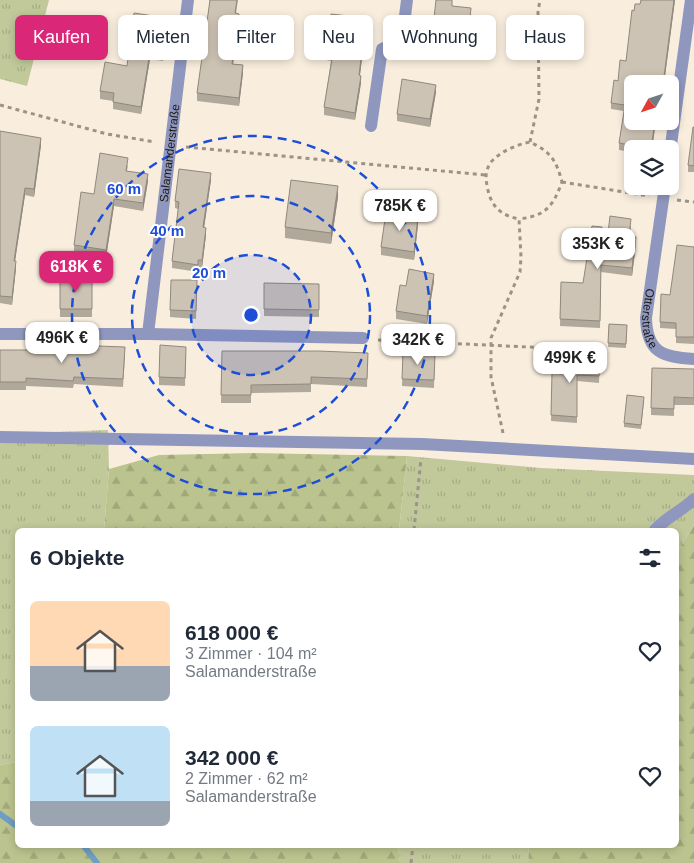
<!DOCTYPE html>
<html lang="de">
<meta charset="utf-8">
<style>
:root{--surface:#fff;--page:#f2f2f3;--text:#1f2937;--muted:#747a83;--accent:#db2777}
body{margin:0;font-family:Helvetica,sans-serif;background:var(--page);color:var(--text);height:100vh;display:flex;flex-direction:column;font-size:19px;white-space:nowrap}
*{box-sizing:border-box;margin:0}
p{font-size:16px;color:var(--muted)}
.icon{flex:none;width:28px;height:28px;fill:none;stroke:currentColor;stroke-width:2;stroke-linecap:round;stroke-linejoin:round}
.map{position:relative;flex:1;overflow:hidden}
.side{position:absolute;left:15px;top:528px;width:664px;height:320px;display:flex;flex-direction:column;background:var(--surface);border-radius:8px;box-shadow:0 2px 8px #0003}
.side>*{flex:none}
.hud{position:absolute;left:15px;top:15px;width:665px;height:45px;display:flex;gap:10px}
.needle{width:32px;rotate:230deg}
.buttons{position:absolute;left:624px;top:75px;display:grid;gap:10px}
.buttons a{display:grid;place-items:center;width:55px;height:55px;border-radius:8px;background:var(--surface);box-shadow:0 2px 8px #0003;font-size:25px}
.price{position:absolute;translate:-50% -42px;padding:0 11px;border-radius:10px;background:#fff;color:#222;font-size:16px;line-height:32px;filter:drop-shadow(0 1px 2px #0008)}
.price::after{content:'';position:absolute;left:50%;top:30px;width:15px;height:11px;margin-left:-8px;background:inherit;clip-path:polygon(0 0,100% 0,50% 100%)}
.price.selected{background:var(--accent);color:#fff}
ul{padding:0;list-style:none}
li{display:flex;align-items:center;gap:15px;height:125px;padding:0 15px}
li span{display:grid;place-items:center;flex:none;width:140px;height:100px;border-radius:8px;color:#555}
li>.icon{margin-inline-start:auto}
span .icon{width:60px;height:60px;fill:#fffc;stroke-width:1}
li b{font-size:21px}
h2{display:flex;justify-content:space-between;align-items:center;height:60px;padding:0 15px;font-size:21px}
.pill{padding:0 18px;border-radius:8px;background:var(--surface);box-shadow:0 2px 8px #0003;font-size:18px;line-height:45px}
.pill.selected{background:var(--accent);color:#fff}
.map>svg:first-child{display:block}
</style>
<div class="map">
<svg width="694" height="863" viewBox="0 0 694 863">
<defs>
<pattern id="grass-tufts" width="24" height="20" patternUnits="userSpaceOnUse" patternTransform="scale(1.25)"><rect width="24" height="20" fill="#c1c99b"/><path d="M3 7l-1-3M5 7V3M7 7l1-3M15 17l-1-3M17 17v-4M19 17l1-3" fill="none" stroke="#a5ac85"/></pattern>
<pattern id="forest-firs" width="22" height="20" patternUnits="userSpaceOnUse" patternTransform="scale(1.25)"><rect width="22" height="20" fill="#bbc48e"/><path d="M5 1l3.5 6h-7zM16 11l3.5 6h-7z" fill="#a0a87a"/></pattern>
</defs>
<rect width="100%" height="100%" fill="#f9eede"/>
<path fill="url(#grass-tufts)" d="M0 0H49L27 86 0 79Z
M108 430 109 469 104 530H18L17 762 0 765V434Z
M407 456 541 468 694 475V525L678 551V832H676V530H399Z
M398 845H529L528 863H400Z"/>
<path fill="url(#forest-firs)" d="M254 453 407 456 399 530H104L109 469 159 455Z
M694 525V863H528L529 845H676V832H678V551Z
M17 762 18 845H398L400 863H0V765Z"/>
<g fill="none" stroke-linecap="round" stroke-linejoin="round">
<path stroke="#709dc2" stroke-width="6" d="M0 814 18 827
M83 845 97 863"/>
<path stroke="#9b9387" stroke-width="3" stroke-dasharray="4 4" stroke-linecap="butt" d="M0 105 107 134 155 142
M530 142 539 99 538 12 540 0
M186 147 485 175
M562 182 649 196
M677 200 694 202
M378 340 550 348
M503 433 491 377V338L520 272 521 257 519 219C499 215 490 205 487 185 485 177 486 169 491 162 501 151 516 145 530 142 551 152 556 160 562 182 553 206 546 216 519 219
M414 530 421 458
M411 863 413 845"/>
<path stroke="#8f97bf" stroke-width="12" d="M0 437 422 444 694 459
M655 530C666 517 682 511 694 499"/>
<g stroke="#8f97bf" stroke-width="12">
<path d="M371 126 382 49 402 40 407 0"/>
<path d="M670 152 691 0"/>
<path id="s1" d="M665 186 646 318C647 353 663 357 694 359"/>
<path d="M0 334H148L363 338"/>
<path id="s2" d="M148 334 188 0"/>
</g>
</g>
<path fill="#b0a89b" d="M209 0H238L236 14 239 22 233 64 243 73 239 106 197 101V93L210 1Z
M641 0H675L664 84H632V121H656L652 149H632V152L619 150V143L624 111 611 109V103L618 81 626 61 634 11 640 4Z
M452 6 471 14 467 54 431 50V44Z
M167 25 163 61 150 59 141 114 113 109V101L100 99V91L127 66Z
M366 26 360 75 361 83 355 120 324 115V107L331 61 326 60V52Z
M436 92 430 127 397 121V114Z
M694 127V172H688V165Z
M0 131 41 145 34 197 25 195 15 261 16 268 12 305 0 303Z
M128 165 127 171 148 181 143 211 114 206 106 258 74 253V245L94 194Z
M211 180 204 228 206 235 202 268 198 267V272L172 268V261L178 209 175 208V201Z
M338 197 331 244 285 238V227Z
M418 225 414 260 381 255V247Z
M631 226 630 236 636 244 632 276 601 272 600 328 560 326 561 282 583 283 602 232 608 233Z
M694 247V344L676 343V329L660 328V322L670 295Z
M60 277 92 278V317H60Z
M434 281 427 324 396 319V311L406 286Z
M264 283 319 284V317L264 316Z
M197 288 196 319 170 317V310Z
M609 324 627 325 626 348 608 347Z
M0 350 125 355 123 387 74 384 73 388 26 386V390H0Z
M222 351 368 353 367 387 311 384V392L251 393V403H221Z
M403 353 435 354 434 388 402 386Z
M186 354 185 386 159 385V377Z
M600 359 599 383 577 381V423L551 421 552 373 562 374Z
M694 369V405H674V416L651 415V408Z
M644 401 641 429 624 427V423Z"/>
<path fill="#90887e" d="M674 0H675L664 84H663Z
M471 8V14L467 54V48Z
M239 14V22L232 71V64Z
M167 18V25L163 61V53Z
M366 18V26L359 83V75Z
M150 52V59L141 114V107Z
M243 65V73L239 106V98Z
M361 76V83L355 120V113Z
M436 85V92L430 127V119Z
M655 121H656L652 149H651Z
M41 138V145L34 197V189Z
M211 173V180L203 235V227Z
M148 174V181L143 211V203Z
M338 186V197L331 244V233Z
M25 188V195L14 268V261Z
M114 199V206L106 258V250Z
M418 217V225L414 260V252Z
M206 228V235L202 268V260Z
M636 237V244L632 276V268Z
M16 261V268L12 305V297Z
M434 274V281L427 324V316Z"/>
<path fill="#cdc3b4" stroke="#90887e" d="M210 0H237L235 13 239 14 232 64 243 65 239 98 197 93Z
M436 0H452V6L471 8 467 48 431 44Z
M641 0H674L663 84H632V121H655L651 149 619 143 625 105 611 103 614 80 618 81 620 60 626 61 632 10 634 11 635 4H640Z
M134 13 167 18 163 53 150 52 141 107 113 102 114 93 100 91 105 62 127 66Z
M331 14 366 18 359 75 361 76 355 113 324 107 333 53 326 52Z
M402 79 436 85 430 119 397 114Z
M693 127H694V166L688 165Z
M0 131 41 138 34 189 25 188 14 261H16L12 297 0 296Z
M100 153 128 158 126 171 148 174 143 203 114 199 106 250 74 245 81 192 94 194Z
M179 169 211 173 203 227 206 228 202 260H198V265L172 261 179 202 175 201Z
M291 180 338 186 331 233 285 227Z
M386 212 418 217 414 252 381 247Z
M610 216 631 219 629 236 636 237 632 268 601 265 600 321 560 319 561 282 583 283 592 226 602 227V232L608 233Z
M677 245 694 247V337H676V323L660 322 661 294 670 295Z
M409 269 434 274 427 316 396 311 400 285 406 286Z
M60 277 92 278V309H60Z
M171 280H197L196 311 170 310Z
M264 283 319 284V310L264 309Z
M609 324 627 325 626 344 608 343Z
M160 345 186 347 185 378 159 377Z
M98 346 125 347 123 379 74 377 73 381 26 378V382H0V350H49V348L98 350Z
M222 351H318L368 353 367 379 311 377V384L251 385V395H221Z
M403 353 435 354 434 380 402 379Z
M562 356 600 359 599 376 577 375V417L551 415 552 373 562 374Z
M652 368 694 369V398L674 397V409L651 408Z
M627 395 644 397 641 425 624 423Z"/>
<circle cx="251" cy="315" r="60" fill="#1d4ed8" fill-opacity=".12"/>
<g fill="none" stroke="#1d4ed8" stroke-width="2.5" stroke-dasharray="9 6">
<circle cx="251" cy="315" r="60"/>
<circle cx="251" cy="315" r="119"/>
<circle cx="251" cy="315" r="179"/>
</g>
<g text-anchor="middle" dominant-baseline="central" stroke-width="4" stroke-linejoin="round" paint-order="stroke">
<g font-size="12" fill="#1d1913" stroke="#fff">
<text stroke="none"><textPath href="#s2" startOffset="182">Salamanderstraße</textPath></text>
<text stroke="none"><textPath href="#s1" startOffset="134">Otterstraße</textPath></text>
</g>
</g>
<circle cx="251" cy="315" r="8" fill="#1d4ed8" stroke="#fff" stroke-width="2.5"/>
<g font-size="15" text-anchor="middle" font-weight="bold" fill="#1d4ed8" stroke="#fff" stroke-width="4" stroke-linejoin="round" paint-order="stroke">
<text x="124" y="194">60 m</text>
<text x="167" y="236">40 m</text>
<text x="209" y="278">20 m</text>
</g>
</svg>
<div class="buttons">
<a><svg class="needle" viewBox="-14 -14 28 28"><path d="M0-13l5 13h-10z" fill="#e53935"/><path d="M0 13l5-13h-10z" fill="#747a83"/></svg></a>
<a><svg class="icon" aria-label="layers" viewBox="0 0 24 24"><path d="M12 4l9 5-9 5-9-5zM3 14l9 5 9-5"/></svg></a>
</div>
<b class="price" style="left:400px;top:232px">785K €</b>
<b class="price" style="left:598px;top:270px">353K €</b>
<b class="price selected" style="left:76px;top:293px">618K €</b>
<b class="price" style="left:62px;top:364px">496K €</b>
<b class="price" style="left:418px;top:366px">342K €</b>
<b class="price" style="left:570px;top:384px">499K €</b>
<div class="hud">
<a class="pill selected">Kaufen</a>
<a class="pill">Mieten</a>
<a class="pill">Filter</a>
<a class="pill">Neu</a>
<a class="pill">Wohnung</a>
<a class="pill">Haus</a>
</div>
<section class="side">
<h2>6 Objekte<svg class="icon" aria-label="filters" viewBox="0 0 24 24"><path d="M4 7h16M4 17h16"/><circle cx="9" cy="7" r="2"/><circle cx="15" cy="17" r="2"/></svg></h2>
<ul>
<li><span style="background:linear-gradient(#ffd9b3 65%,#9aa5b1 0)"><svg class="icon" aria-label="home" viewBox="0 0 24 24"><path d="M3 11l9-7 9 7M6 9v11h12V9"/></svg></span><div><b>618 000 €</b><p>3 Zimmer · 104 m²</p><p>Salamanderstraße</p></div><svg class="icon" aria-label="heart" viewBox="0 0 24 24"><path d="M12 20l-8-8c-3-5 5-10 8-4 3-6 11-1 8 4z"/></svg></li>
<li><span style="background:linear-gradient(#bfe0f5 75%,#9aa5b1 0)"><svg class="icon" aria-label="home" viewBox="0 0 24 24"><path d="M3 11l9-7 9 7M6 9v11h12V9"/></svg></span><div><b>342 000 €</b><p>2 Zimmer · 62 m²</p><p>Salamanderstraße</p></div><svg class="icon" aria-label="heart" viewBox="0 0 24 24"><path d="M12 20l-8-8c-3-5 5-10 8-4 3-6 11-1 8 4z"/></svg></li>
</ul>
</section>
</div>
